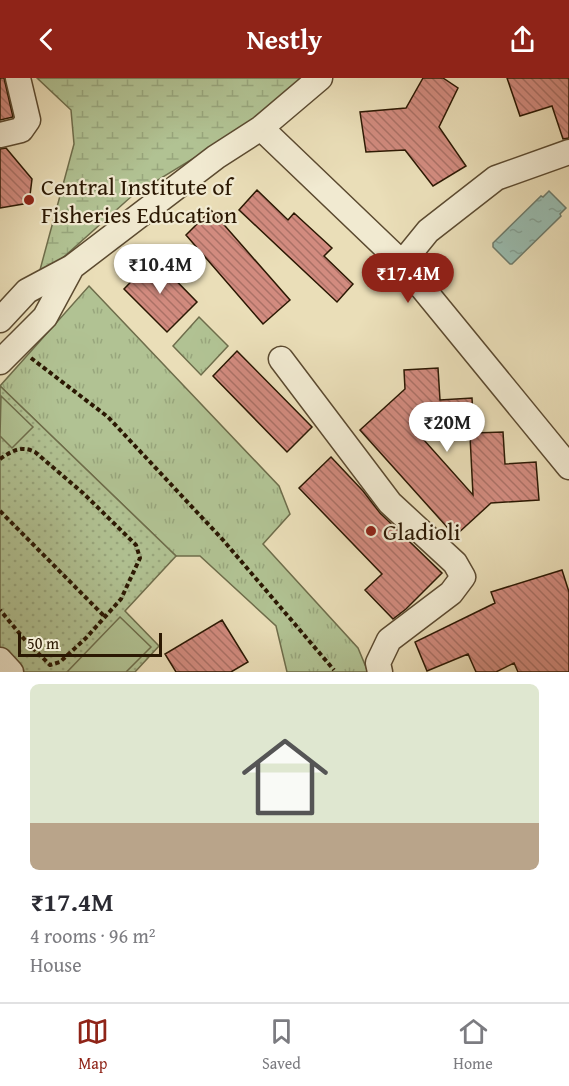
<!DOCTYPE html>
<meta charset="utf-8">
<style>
:root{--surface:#fff;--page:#f7f7f7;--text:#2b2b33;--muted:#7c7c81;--line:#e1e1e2;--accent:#8f2418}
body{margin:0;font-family:"Gentium Book Plus",serif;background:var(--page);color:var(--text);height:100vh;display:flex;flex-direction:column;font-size:22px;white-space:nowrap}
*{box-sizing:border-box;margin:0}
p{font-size:20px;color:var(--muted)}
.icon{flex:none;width:33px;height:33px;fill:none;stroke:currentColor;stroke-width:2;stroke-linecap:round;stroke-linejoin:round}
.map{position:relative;height:594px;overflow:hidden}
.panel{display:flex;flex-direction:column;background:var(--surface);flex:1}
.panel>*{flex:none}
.scale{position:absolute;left:18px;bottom:15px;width:144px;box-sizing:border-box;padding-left:6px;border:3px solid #2b1803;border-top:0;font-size:16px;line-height:21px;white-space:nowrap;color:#2b1803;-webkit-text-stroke:4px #f1ead1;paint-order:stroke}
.price{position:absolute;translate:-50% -51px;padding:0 14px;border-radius:21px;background:#fff;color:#222;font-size:20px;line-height:39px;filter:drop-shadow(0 2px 3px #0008)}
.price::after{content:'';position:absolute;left:50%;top:36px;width:18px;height:14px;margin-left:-9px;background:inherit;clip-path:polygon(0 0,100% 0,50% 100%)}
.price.selected{background:var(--accent);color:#fff}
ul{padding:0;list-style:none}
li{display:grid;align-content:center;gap:12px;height:318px;padding:0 30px}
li+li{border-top:2px solid var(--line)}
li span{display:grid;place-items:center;height:186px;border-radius:9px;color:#555}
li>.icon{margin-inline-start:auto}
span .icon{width:108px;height:108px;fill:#fffc;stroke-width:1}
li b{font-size:26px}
header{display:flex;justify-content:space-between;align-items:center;height:78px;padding:0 30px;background:var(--accent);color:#fff;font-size:27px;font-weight:800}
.tab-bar{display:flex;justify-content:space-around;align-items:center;height:84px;border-top:2px solid var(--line);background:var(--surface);font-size:16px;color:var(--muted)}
.tab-bar a{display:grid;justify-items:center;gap:3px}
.tab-bar .selected{color:var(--accent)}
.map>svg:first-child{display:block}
</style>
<header><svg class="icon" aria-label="back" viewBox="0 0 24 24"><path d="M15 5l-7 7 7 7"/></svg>Nestly<svg class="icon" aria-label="share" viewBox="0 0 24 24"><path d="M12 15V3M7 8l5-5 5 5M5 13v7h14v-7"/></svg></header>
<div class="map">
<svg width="569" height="594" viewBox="0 0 569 594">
<defs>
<pattern id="grass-tufts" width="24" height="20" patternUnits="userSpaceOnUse" patternTransform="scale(1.5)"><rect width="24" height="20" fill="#b1c293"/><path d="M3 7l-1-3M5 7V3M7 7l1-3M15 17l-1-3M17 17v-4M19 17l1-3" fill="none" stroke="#98a67d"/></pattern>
<pattern id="wetland-marsh" width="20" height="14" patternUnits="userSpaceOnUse" patternTransform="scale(1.5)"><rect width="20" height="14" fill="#b1c293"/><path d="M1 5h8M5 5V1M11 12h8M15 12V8" fill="none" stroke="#98a67d"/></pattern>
<pattern id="park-dots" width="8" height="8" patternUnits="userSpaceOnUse" patternTransform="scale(1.5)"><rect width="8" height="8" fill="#b1c293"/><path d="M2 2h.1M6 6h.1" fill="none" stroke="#98a67d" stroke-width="1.8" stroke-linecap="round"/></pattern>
<pattern id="water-ripples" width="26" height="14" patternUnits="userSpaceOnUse" patternTransform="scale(1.5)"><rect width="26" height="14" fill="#98bcb0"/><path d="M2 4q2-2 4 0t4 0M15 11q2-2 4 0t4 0" fill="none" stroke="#83a196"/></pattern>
<pattern id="building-back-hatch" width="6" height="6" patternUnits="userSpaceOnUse" patternTransform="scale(1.5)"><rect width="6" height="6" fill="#d28b7f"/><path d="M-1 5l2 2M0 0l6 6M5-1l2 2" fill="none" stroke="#ab7166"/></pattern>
</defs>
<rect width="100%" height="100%" fill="#eadeb8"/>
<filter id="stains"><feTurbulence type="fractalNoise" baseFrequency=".00333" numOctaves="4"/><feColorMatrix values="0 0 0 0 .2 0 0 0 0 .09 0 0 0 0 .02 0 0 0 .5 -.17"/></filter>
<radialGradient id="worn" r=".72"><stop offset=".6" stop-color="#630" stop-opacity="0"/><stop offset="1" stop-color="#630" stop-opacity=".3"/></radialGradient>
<path fill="url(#grass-tufts)" stroke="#6e6d4b" stroke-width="1.5" d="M89 208 279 408 290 436 263 466 358 570 368 594H287L276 548 200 478H176L0 308Z
M199 239 228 268 201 297 173 268Z"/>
<path fill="url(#wetland-marsh)" stroke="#6e6d4b" stroke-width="1.5" d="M37 0H326L133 117 37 203 74 66 71 32Z"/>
<path fill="url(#park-dots)" stroke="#6e6d4b" stroke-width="1.5" d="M0 308 176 478 125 533 159 568 135 594H21L0 569Z"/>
<path fill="#b1c293" stroke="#6e6d4b" stroke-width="1.5" d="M1 318 33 349 12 370 0 358Z
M120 539 151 569 126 594H67Z"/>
<path fill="url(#water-ripples)" stroke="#6c7a6b" stroke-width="1.5" d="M549 113 566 130 560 136 561 138 512 186H510L493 169V165L541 118 543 119Z"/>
<path fill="url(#building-back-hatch)" stroke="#2b1803" stroke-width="1.5" fill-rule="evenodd" d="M0 0H4L13 39 0 42Z
M423 0H443L458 10 439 49 466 88 433 108 405 72 366 74 360 34 406 30Z
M507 0H569V60L563 61 552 28 520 38Z
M6 70 32 101 29 125 0 130V71Z
M257 112 288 142 294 135 332 170 324 178 353 206 337 224 239 132Z
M211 132 290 222 263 246 186 157Z
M154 180 197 224 167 254 124 211Z
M237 273 312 349 287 374 213 298Z
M438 290 440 322 472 320 474 355 503 354 505 386 536 384 539 422 491 425 455 458 360 352 405 311 404 292ZM470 358 473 417 423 361Z
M331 379 363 413 380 435 442 495 406 531 393 541 365 512 382 496 299 410Z
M562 492 569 514V594H518L514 585 496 594H476L468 576 427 593 415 564 495 525 491 514Z
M222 542 248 584 231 594H176L165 576Z"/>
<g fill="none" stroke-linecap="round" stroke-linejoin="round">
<g stroke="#5b4a30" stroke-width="27">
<path id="minor" d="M261 50 402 185 569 389
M0 57 21 52 28 42 18 0
M402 185 428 153 496 100 569 74
M0 242 27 213 72 189
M281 281 390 425 455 485 463 499 451 515 389 562 378 585 380 594
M0 284 45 239 72 189 216 79 261 50 320 0
M0 582 11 594"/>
</g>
<path stroke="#2b1803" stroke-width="4" stroke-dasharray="4.5 3" stroke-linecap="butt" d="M31 280 108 339 223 462 334 592
M0 381C12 373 21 367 35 374L83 415 136 467 140 480 121 521 86 560 60 584 50 587 25 562 0 532
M0 433 105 539"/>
<use href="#minor" stroke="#f1ead1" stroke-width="24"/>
</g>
<g fill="#8f2418" stroke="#f1ead1" stroke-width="2">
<circle cx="29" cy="122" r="6"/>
<circle cx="371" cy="453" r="6"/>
</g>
<g text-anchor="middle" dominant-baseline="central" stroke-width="4.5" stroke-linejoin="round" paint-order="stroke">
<g font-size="24" fill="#2b1803" stroke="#f1ead1" text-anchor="start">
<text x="41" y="108">Central Institute of<tspan x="41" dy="28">Fisheries Education</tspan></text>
<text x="383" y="453">Gladioli</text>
</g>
</g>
<rect width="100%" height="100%" filter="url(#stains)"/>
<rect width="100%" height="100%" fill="url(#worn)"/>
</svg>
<div class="scale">50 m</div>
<b class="price" style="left:160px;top:217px">₹10.4M</b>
<b class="price selected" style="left:408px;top:226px">₹17.4M</b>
<b class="price" style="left:447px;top:375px">₹20M</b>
</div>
<section class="panel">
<ul>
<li><span style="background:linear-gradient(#dfe7d0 75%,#b9a48a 0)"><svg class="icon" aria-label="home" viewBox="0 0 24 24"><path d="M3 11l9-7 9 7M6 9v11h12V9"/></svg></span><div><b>₹17.4M</b><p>4 rooms · 96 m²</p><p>House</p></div></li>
</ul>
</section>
<nav class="tab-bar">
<a class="selected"><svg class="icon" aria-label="map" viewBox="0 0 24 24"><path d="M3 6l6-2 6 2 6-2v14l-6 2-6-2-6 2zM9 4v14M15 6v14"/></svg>Map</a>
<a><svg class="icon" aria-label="saved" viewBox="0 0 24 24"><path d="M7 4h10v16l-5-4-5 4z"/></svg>Saved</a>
<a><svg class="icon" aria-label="home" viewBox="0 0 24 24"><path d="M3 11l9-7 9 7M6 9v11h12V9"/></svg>Home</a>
</nav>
